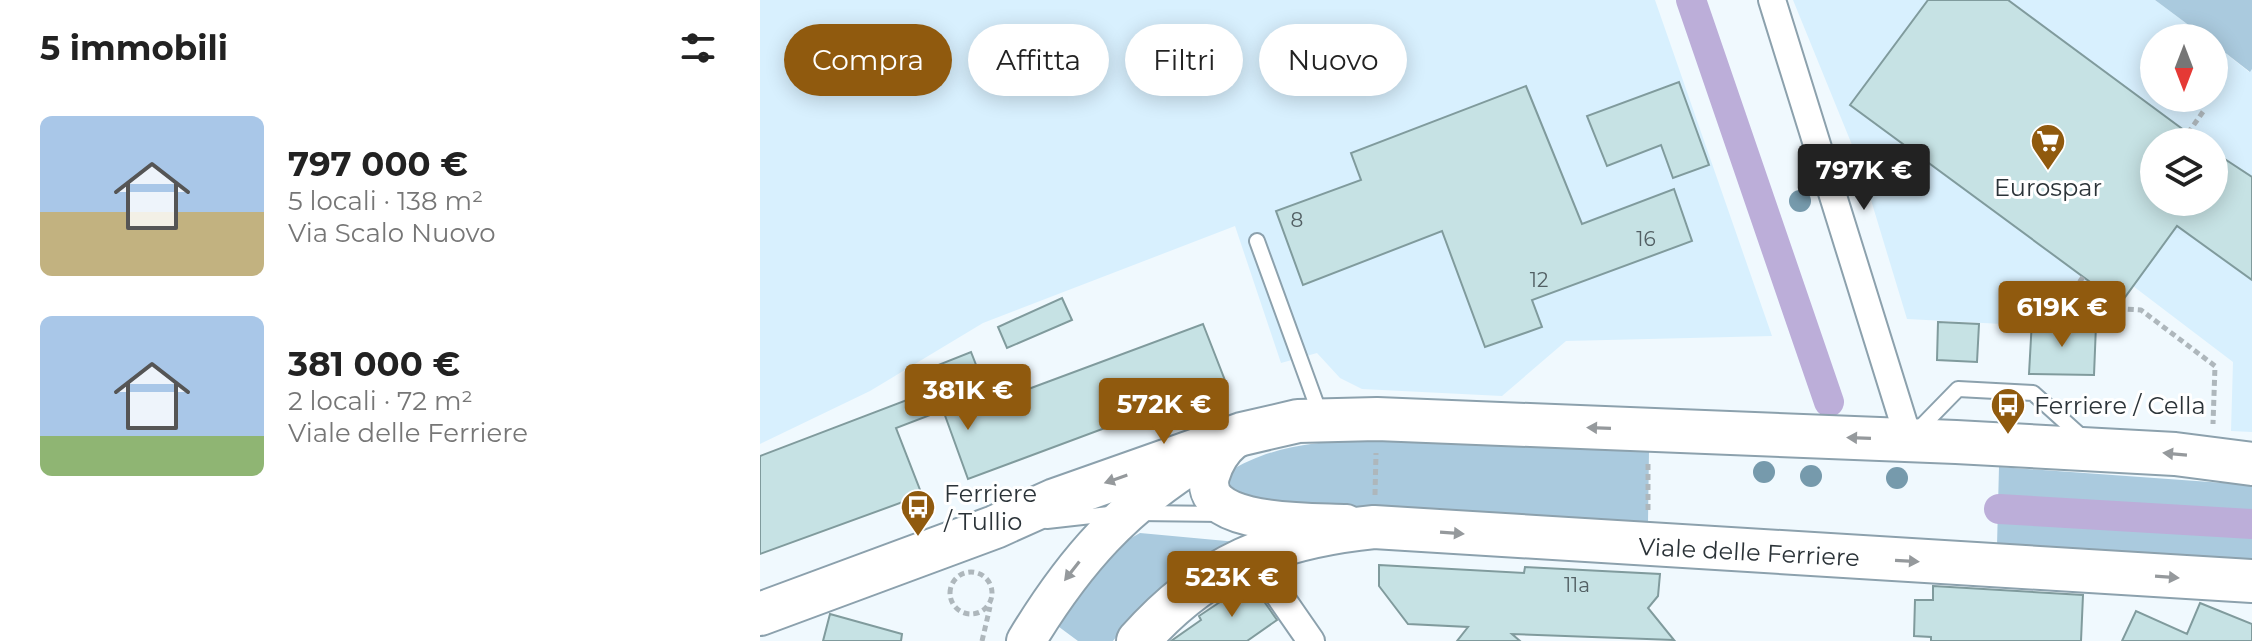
<!DOCTYPE html>
<html lang="it">
<meta charset="utf-8">
<style>
:root{--surface:#fff;--page:#f2f2f2;--text:#222;--muted:#767676;--accent:#905a0e}
body{margin:0;font-family:Montserrat,sans-serif;background:var(--page);color:var(--text);height:100vh;display:flex;flex-direction:column;font-size:30px;white-space:nowrap}
*{box-sizing:border-box;margin:0}
p{font-size:26px;color:var(--muted)}
.icon{flex:none;width:44px;height:44px;fill:none;stroke:currentColor;stroke-width:2;stroke-linecap:round;stroke-linejoin:round}
.map{position:relative;flex:1;overflow:hidden}
.panel{display:flex;flex-direction:column;background:var(--surface);width:760px}
.panel>*{flex:none}
.guide{position:absolute;left:24px;top:24px;width:760px;height:72px;display:flex;gap:16px}
.needle{width:52px;rotate:180deg}
.buttons{position:absolute;left:1380px;top:24px;display:grid;gap:16px}
.buttons a{display:grid;place-items:center;width:88px;height:88px;border-radius:50%;background:var(--surface);box-shadow:0 4px 20px #0003;font-size:40px}
.price{position:absolute;translate:-50% -68px;padding:0 18px;border-radius:8px;background:var(--accent);color:#fff;font-size:26px;line-height:52px;filter:drop-shadow(0 2px 4px #0008)}
.price::after{content:'';position:absolute;left:50%;top:48px;width:24px;height:18px;margin-left:-12px;background:inherit;clip-path:polygon(0 0,100% 0,50% 100%)}
.price.on{background:#222;color:#fff}
ul{padding:0;list-style:none}
li{display:flex;align-items:center;gap:24px;height:200px;padding:0 40px}
li span{display:grid;place-items:center;flex:none;width:224px;height:160px;border-radius:12px;color:#555}
li>.icon{margin-inline-start:auto}
span .icon{width:96px;height:96px;fill:#fffc;stroke-width:1}
li b{font-size:34px}
h2{display:flex;justify-content:space-between;align-items:center;height:96px;padding:0 40px;font-size:34px}
.tag{padding:0 28px;border-radius:36px;background:var(--surface);box-shadow:0 4px 20px #0003;font-size:28px;line-height:72px}
.tag.on{background:var(--accent);color:#fff}
main{display:flex;flex:1;min-height:0}
.map>svg:first-child{display:block}
</style>
<main>
<section class="panel">
<h2>5 immobili<svg class="icon" aria-label="filters" viewBox="0 0 24 24"><path d="M4 7h16M4 17h16"/><circle cx="9" cy="7" r="2"/><circle cx="15" cy="17" r="2"/></svg></h2>
<ul>
<li><span style="background:linear-gradient(#a9c7e8 60%,#c2b280 0)"><svg class="icon" aria-label="home" viewBox="0 0 24 24"><path d="M3 11l9-7 9 7M6 9v11h12V9"/></svg></span><div><b>797 000 €</b><p>5 locali · 138 m²</p><p>Via Scalo Nuovo</p></div></li>
<li><span style="background:linear-gradient(#a9c7e8 75%,#8fb573 0)"><svg class="icon" aria-label="home" viewBox="0 0 24 24"><path d="M3 11l9-7 9 7M6 9v11h12V9"/></svg></span><div><b>381 000 €</b><p>2 locali · 72 m²</p><p>Viale delle Ferriere</p></div></li>
</ul>
</section>
<div class="map">
<svg width="1492" height="641" viewBox="0 0 1492 641">
<rect width="100%" height="100%" fill="#f0f9fe"/>
<path fill="#d8f0fe" fill-rule="evenodd" d="M0 0H895L1012 336 806 341 742 396 602 389 580 378 557 353 521 363 475 226 223 323 110 391 0 444Z
M1033 0H1395L1446 38H1394V98H1454V44L1489 72 1492 69V432L1471 431 1473 362 1373 286 1352 315 1244 307 1242 324 1147 319 1101 167ZM1394 142H1454V202H1394Z"/>
<path fill="#aacade" d="M1395 0H1492V69L1490 72 1454 44V38H1446Z
M600 440 889 451 888 522 472 500 467 473C507 447 553 442 600 440Z
M1239 467 1492 485V568L1237 546Z
M380 533 488 543C437 570 389 595 353 641H318L291 621 364 542Z"/>
<g fill="none" stroke-linecap="round" stroke-linejoin="round">
<path stroke="#bcaed9" stroke-width="30" d="M931 0 1069 402
M1239 509 1492 524"/>
</g>
<path fill="#c6e2e4" stroke="#809b9d" stroke-width="2" d="M1168 0H1248L1440 142H1394V202H1454V152L1492 177V280L1417 226 1360 304 1090 105Z
M919 82 949 165 913 178 901 145 847 166 827 116Z
M766 86 822 224 914 189 932 241 772 300 782 327 725 347 682 231 543 285 516 211 601 180 591 153Z
M302 298 312 320 247 348 238 327Z
M1272 320 1336 325 1334 375 1269 374Z
M1178 322 1219 324 1217 362 1177 360Z
M443 324 466 383 208 479 183 410 136 428 162 495 0 554V456L155 397 148 377 211 352 231 403Z
M619 565 764 573 765 567 900 574 898 596 888 608 914 640 752 634 760 641H697L708 627 648 624 619 586Z
M1173 586 1323 595 1321 641H1171V637L1154 636 1155 600H1173Z
M481 588 496 590 517 620 487 641H411L441 620 439 616Z
M1440 603 1492 624V641H1362L1376 611 1427 634Z
M70 614 142 634 141 641H63Z"/>
<g fill="none" stroke-linecap="round" stroke-linejoin="round">
<g stroke="#8ca1ad" stroke-width="18">
<path id="lane" d="M497 241 560 414
M1155 433 1198 389 1273 393 1323 438
M378 513 462 514
M287 521 358 513"/>
</g>
<g stroke="#8ca1ad" stroke-width="30">
<path id="street" d="M1012 0 1149 440
M490 553 551 641"/>
</g>
<g stroke="#8ca1ad" stroke-width="42">
<path id="secondary" d="M473 440C461 450 454 462 450 476 437 527 554 522 586 524
M266 641C315 560 363 506 445 456"/>
</g>
<g stroke="#8ca1ad" stroke-width="46">
<path id="primary" d="M0 614 235 527 295 500 482 434 538 421 617 419 1196 442 1415 454 1492 464
M378 641C445 565 515 537 614 527L1492 581"/>
</g>
<path stroke="#aeb7bc" stroke-width="5" stroke-dasharray="6 4" stroke-linecap="butt" d="M1428 133 1445 109
M1323 277 1316 287 1350 308 1381 310 1455 366 1453 424
M615 495 616 453
M888 510V464
M190 593a21 21 0 1 1 42 0a21 21 0 1 1-42 0Z
M222 641 230 607"/>
<use href="#lane" stroke="#fff" stroke-width="14"/>
<use href="#street" stroke="#fff" stroke-width="26"/>
<use href="#secondary" stroke="#fff" stroke-width="38"/>
<use href="#primary" stroke="#fff" stroke-width="42"/>
</g>
<g fill="#769aac">
<circle cx="1040" cy="201" r="11"/>
<circle cx="1004" cy="472" r="11"/>
<circle cx="1051" cy="476" r="11"/>
<circle cx="1137" cy="478" r="11"/>
</g>
<defs><path id="oneway-solid" d="M-6-.8H1V-3.2L6.5 0L1 3.2V.8H-6Z" transform="scale(2)"/></defs>
<g fill="#95999c">
<use href="#oneway-solid" transform="translate(839 428) rotate(-178)"/>
<use href="#oneway-solid" transform="translate(1099 438) rotate(-178)"/>
<use href="#oneway-solid" transform="translate(1415 454) rotate(-175)"/>
<use href="#oneway-solid" transform="translate(356 479) rotate(161)"/>
<use href="#oneway-solid" transform="translate(692 533) rotate(4)"/>
<use href="#oneway-solid" transform="translate(1147 561) rotate(3)"/>
<use href="#oneway-solid" transform="translate(312 571) rotate(128)"/>
<use href="#oneway-solid" transform="translate(1407 577) rotate(4)"/>
</g>
<defs>
<g id="supermarket-pin" transform="scale(1.8)"><path d="M0 17L-7.5 6A9.5 9.5 0 1 1 7.5 6Z" fill="#905a0e" stroke="#fff"/><path d="M-6-5.5h2.5l.6 2H6L4.5 2H-2.5L-4.4-4H-6ZM-1.5 3.2a1.3 1.3 0 1 0 .1 0ZM3 3.2a1.3 1.3 0 1 0 .1 0Z" fill="#fff"/></g>
<g id="bus-pin" transform="scale(1.8)"><path d="M0 17L-7.5 6A9.5 9.5 0 1 1 7.5 6Z" fill="#905a0e" stroke="#fff"/><path d="M-5-6H5V4H4V6H2V4H-2V6H-4V4H-5ZM-3.5-4V0h7V-4ZM-3.5 1.2v1.5H-2V1.2ZM2 1.2v1.5H3.5V1.2Z" fill="#fff"/></g>
</defs>
<g fill-rule="evenodd">
<use href="#supermarket-pin" x="1288" y="141"/>
<use href="#bus-pin" x="1248" y="405"/>
<use href="#bus-pin" x="158" y="507"/>
</g>
<g text-anchor="middle" dominant-baseline="central" stroke-width="6" stroke-linejoin="round" paint-order="stroke">
<g font-size="20" fill="#525f63">
<text x="537" y="220">8</text>
<text x="886" y="239">16</text>
<text x="779" y="280">12</text>
<text x="817" y="585">11a</text>
</g>
<g font-size="24" fill="#2b3338" stroke="#fff" text-anchor="start">
<text x="1288" y="187" text-anchor="middle">Eurospar</text>
<text x="1274" y="405">Ferriere / Cella</text>
<text x="184" y="493">Ferriere<tspan x="184" dy="28">/ Tullio</tspan></text>
</g>
<g font-size="24" fill="#2b3338" stroke="#fff">
<text transform="translate(989 552) rotate(3)">Viale delle Ferriere</text>
</g>
</g>
</svg>
<div class="buttons">
<a><svg class="needle" viewBox="-14 -14 28 28"><path d="M0-13l5 13h-10z" fill="#e53935"/><path d="M0 13l5-13h-10z" fill="#767676"/></svg></a>
<a><svg class="icon" aria-label="layers" viewBox="0 0 24 24"><path d="M12 4l9 5-9 5-9-5zM3 14l9 5 9-5"/></svg></a>
</div>
<b class="price on" style="left:1104px;top:212px">797K €</b>
<b class="price" style="left:1302px;top:349px">619K €</b>
<b class="price" style="left:208px;top:432px">381K €</b>
<b class="price" style="left:404px;top:446px">572K €</b>
<b class="price" style="left:472px;top:619px">523K €</b>
<div class="guide">
<a class="tag on">Compra</a>
<a class="tag">Affitta</a>
<a class="tag">Filtri</a>
<a class="tag">Nuovo</a>
</div>
</div>
</main>
